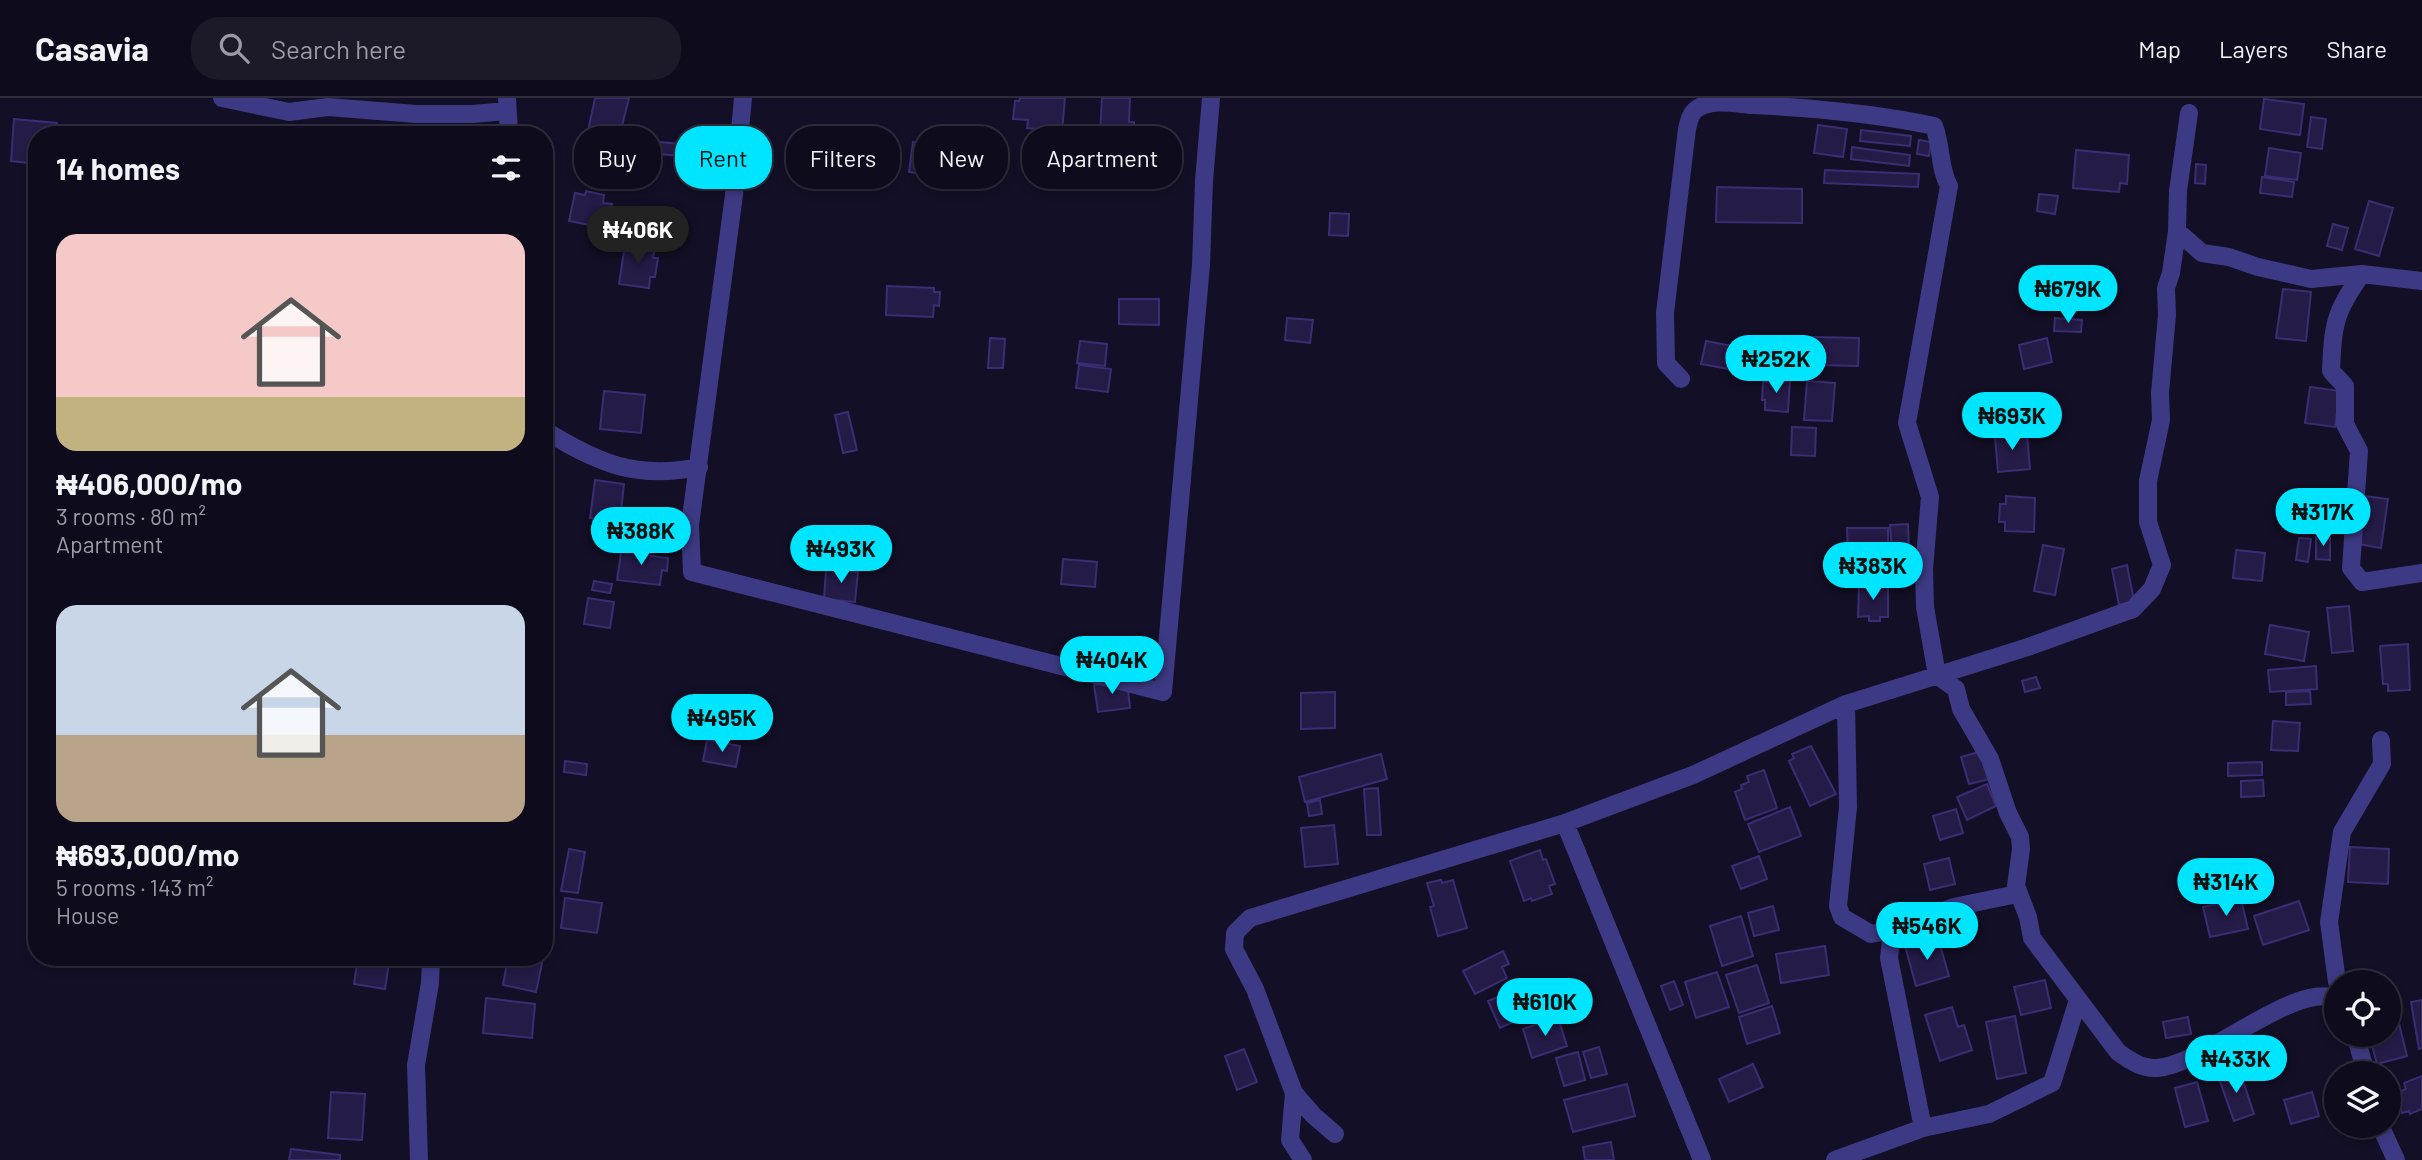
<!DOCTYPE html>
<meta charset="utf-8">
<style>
:root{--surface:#0e0b1c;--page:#1c1929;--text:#f1f3f6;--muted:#9b9ba3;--line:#2e2b3b;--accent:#00e5ff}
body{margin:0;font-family:Barlow,sans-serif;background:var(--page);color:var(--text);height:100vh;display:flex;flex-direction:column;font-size:26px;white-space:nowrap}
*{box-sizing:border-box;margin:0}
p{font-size:23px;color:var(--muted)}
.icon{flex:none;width:38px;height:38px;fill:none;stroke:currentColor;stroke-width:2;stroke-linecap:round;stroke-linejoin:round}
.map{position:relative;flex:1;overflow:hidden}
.side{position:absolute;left:28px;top:28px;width:525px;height:840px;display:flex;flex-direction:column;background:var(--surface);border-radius:28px;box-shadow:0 4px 10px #0003,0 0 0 2px var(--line)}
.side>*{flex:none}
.guide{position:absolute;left:574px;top:28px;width:665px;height:63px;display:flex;gap:14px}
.controls{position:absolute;left:2324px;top:872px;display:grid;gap:14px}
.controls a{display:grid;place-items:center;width:77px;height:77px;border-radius:50%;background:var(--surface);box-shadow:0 4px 10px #0003,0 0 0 2px var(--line);font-size:35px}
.price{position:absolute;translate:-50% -60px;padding:0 16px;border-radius:24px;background:var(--accent);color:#111;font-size:23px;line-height:46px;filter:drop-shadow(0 2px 4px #0008)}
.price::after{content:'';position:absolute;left:50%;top:42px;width:21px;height:16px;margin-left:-10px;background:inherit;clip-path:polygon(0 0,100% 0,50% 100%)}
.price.selected{background:#222;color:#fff}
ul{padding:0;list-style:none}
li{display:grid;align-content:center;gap:14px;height:371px;padding:0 28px}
li span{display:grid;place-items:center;height:217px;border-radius:21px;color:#555}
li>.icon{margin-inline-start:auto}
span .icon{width:126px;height:126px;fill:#fffc;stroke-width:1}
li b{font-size:30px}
h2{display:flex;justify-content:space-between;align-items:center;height:84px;padding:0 28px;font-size:30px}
.tag{padding:0 24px;border-radius:28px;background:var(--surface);box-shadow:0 4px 10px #0003,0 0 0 2px var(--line);font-size:24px;line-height:63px}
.tag.selected{background:var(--accent);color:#111}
header{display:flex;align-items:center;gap:42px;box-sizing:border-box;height:98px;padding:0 35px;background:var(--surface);border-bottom:2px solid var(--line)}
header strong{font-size:33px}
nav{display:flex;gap:38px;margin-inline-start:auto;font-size:24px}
.search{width:490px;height:63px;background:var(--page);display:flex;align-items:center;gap:18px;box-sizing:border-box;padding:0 24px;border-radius:28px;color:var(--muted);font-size:26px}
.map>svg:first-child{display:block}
</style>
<header>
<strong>Casavia</strong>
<div class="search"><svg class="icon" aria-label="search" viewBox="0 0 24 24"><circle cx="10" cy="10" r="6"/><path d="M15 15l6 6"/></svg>Search here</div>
<nav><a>Map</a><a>Layers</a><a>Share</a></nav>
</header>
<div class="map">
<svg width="2422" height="1062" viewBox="0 0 2422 1062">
<rect width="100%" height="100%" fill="#130f26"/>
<path fill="#241b47" stroke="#3b2d73" stroke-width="2" d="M595 0H629L619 40 588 33Z
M1020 0H1065L1062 33 1027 30 1028 22 1013 21 1015 3H1019Z
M1102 0H1130L1129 24H1134V39L1100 38Z
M2264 1 2304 6 2300 37 2260 31Z
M2311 19 2326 21 2322 51 2307 49Z
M14 21 57 25 56 37H37V66L11 63Z
M1818 27 1847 31 1843 59 1814 55Z
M219 30 261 35 260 37H218Z
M1861 32 1911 38 1910 48 1860 43Z
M1919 42 1931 44 1929 58 1917 56Z
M627 43 644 45 638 82 621 80Z
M648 43 681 46 680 58 647 55Z
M913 44 947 49 943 79 909 74Z
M1852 49 1910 57 1909 68 1851 61Z
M2269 50 2301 55 2297 82 2265 78Z
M2076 52 2129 57 2127 86 2120 85 2119 94 2073 90Z
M2196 66 2206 67 2205 86 2195 85Z
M1825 72 1919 76 1918 89 1824 85Z
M2262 79 2294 84 2292 99 2260 95Z
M1717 89 1802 91V125L1716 124Z
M586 93 604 97 603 105 612 106 608 128 601 126 600 129 569 123 575 95 585 97Z
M2039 96 2058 98 2055 116 2037 113Z
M2369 103 2393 110 2379 158 2355 151Z
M1330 115 1349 116 1348 138 1329 137Z
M2333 126 2348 130 2342 152 2327 148Z
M625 146 655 150 653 160H658L655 179H650L649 190 619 186Z
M887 188 934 190V194H940L939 208 934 207 933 219 886 217Z
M2283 191 2311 194 2306 243 2276 240Z
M1119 201H1159V227L1119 226Z
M1287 220 1313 222 1310 245 1285 242Z
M2055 220 2082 222 2081 234 2054 233Z
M1814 239 1859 240 1858 268 1814 267Z
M990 240 1005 241 1003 270H988Z
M2047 240 2052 264 2024 271 2019 247Z
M1080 243 1107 246 1105 268 1077 265Z
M1706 243 1733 248 1729 271 1701 266Z
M1079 267 1111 271 1108 294 1076 290Z
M1767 280 1790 282 1788 314 1765 312V302H1762L1763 284H1767Z
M1807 283 1835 285 1832 323 1804 322Z
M2310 289 2340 293 2335 329 2305 325Z
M604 293 645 297 641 335 600 331Z
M848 314 857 352 843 355 835 317Z
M1792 329 1816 330 1815 358 1791 357Z
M2027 335 2030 371 1998 374 1995 338Z
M595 382 624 386 620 423 590 420Z
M2006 398 2035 400 2034 434 2005 433V424H1999L2000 406H2006Z
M2364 398 2388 401 2381 450 2358 446Z
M1908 426 1909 454 1892 455 1890 427Z
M1847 430H1888V457L1848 458Z
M2316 439 2330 440V462L2316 461Z
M2299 440 2311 441 2308 464 2296 462Z
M2043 447 2064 451 2055 497 2034 493Z
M622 448 638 450 637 456 668 460 667 473 662 472 660 487 617 482Z
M2236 452 2265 455 2262 483 2233 480Z
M1063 461 1097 464 1095 489 1061 486Z
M2127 467 2134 503 2119 507 2112 471Z
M826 471 858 474 855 504 824 501Z
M594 483 612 486 610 495 592 492Z
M1859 487H1888V519H1880V523H1869V518L1858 519Z
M588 500 614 504 610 530 584 526Z
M2349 508 2353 553 2332 555 2327 510Z
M2270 527 2309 534 2304 563 2265 556Z
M2408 546 2410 592 2388 593V586H2383L2380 548Z
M2316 568 2317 591 2270 594 2268 572Z
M2036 579 2040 590 2025 594 2022 583Z
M1127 583 1130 610 1098 614 1094 587Z
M2310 593 2311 606 2286 607V594Z
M1335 594V630L1301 631V595Z
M2273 623 2300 625 2298 653 2271 652Z
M707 642 740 648 736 669 703 663Z
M1811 648 1836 696 1810 708 1789 663 1794 660 1792 656Z
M1982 653 1990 681 1969 686 1961 659Z
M1381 656 1387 681 1305 704 1299 679Z
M565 663 587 666 586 677 564 674Z
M2262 664V677L2228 678V665Z
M1764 672 1777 710 1745 722 1735 694 1742 691 1741 687 1749 684 1747 678Z
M2263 682 2264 698 2241 699V683Z
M1987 686 1996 708 1967 722 1957 699Z
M1378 690 1381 737H1367L1364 691Z
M1320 702 1322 716 1309 718 1307 705Z
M1790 709 1801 738 1759 754 1748 726Z
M1956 711 1963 735 1940 742 1933 718Z
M1334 727 1338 766 1305 769 1301 730Z
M2350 749 2389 751 2388 786 2348 784Z
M569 751 585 754 578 795 561 793Z
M1540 752 1543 762 1546 761 1555 786 1549 788 1552 796 1532 803 1531 800 1524 803 1510 763Z
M1759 758 1767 781 1741 791 1732 768Z
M1949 760 1955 786 1930 792 1924 766Z
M1441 782 1442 785 1453 782 1467 830 1438 838 1430 809 1434 808 1427 785Z
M565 800 602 805 597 835 561 830Z
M2241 801 2248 831 2210 839 2203 809Z
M2299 803 2309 832 2263 847 2254 818Z
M1773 808 1779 832 1754 838 1748 815Z
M1741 818 1753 858 1722 868 1710 828Z
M1931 841 1933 849 1940 847 1949 878 1916 888 1905 848Z
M1825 848 1829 877 1781 885 1776 856Z
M1503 853 1509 866 1502 869 1507 880 1475 896 1463 873Z
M358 859H390L385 891 354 886Z
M508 859 542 865 536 894 503 887Z
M1757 867 1769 905 1739 915 1726 877Z
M1717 874 1729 909 1696 920 1685 884Z
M2045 882 2051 910 2021 917 2014 889Z
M1674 883 1683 907 1670 912 1661 888Z
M1516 891 1531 916 1500 930 1488 903Z
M486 900 535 906 532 940 483 935Z
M2422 902V950L2419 951 2411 904Z
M1772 908 1780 935 1747 946 1739 919Z
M1952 909 1958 929 1964 927 1972 952 1940 963 1925 917Z
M2395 909 2407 958 2377 966 2369 936H2389V911Z
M2015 918 2026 975 1997 981 1986 924Z
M1558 919 1567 948 1532 960 1523 931Z
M2188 919 2191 936 2166 940 2163 924Z
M1599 949 1607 976 1591 980 1583 954Z
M1244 951 1257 984 1237 992 1225 958Z
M1578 954 1585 982 1564 988 1556 960Z
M1753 966 1763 989 1729 1004 1719 981Z
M2239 971 2254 1016 2234 1023 2218 978Z
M2422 978V1011L2410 1016 2409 1013 2402 1015 2395 996 2406 991 2404 985Z
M2197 984 2208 1023 2185 1029 2175 990Z
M1627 986 1635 1018 1573 1034 1564 1002Z
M331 994 365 996 362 1042 328 1040Z
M2312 994 2319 1018 2291 1026 2284 1002Z
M1611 1044 1614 1062H1585L1583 1049Z
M291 1051 340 1057V1062H289Z"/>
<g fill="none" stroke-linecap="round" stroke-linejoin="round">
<path stroke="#3d3a85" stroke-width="18" d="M222 0 289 14 328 9 416 16H473L506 13
M507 0 509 37
M743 0 734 97 690 427 692 474 1163 594 1201 167 1204 83 1211 0
M2189 15 2178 93 2177 133 2202 155 2229 159 2258 169 2311 181 2362 176 2422 183
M2362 176C2334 214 2333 228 2331 273L2345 288V326L2359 353 2351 470 2362 484 2422 475
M1681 281 1666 265 1665 215 1687 31C1689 22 1691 13 1700 9 1714 1 1737 6 1753 7 1814 10 1874 15 1934 28 1942 49 1939 70 1949 88L1907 325 1930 399 1924 471 1925 509 1937 577 1956 591 1961 611 1990 661 2008 715 2020 739 2021 751 2016 788 2028 819 2032 840 2118 954C2129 962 2142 971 2157 970 2203 967 2297 882 2336 901
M544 332C598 365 635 382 699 369
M1846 606 1848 709 1838 808 1842 819 1871 836 1892 832 1889 860 1923 1030
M1565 725 1702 1062
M1892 832 1954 809 2017 796
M2337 884 2329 824 2342 734 2382 666 2381 642
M2355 936 2366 975
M1294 995 1290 1042 1303 1062
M2380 1027 2396 1062
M1335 1036 1313 1017 1294 995 1255 891 1234 851 1235 835 1250 820 1565 725 1693 677 1846 606 2028 549 2133 511 2152 491 2162 467 2148 424V383L2161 322 2160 295 2167 217 2166 190 2171 175 2177 133
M419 1062 416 967 430 885 431 859
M1835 1062 1923 1030 1989 1016 2052 985 2078 902"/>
</g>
</svg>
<div class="controls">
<a><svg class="icon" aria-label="locate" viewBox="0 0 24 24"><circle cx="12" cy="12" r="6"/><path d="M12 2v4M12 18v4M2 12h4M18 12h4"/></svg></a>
<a><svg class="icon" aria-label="layers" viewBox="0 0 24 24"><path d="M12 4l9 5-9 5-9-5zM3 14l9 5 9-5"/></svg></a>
</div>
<b class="price selected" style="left:638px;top:168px">₦406K</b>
<b class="price" style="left:2068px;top:227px">₦679K</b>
<b class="price" style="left:1776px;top:297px">₦252K</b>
<b class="price" style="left:2012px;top:354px">₦693K</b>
<b class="price" style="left:2323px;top:450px">₦317K</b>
<b class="price" style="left:641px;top:469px">₦388K</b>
<b class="price" style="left:841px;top:487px">₦493K</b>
<b class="price" style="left:1873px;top:504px">₦383K</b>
<b class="price" style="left:1112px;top:598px">₦404K</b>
<b class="price" style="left:722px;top:656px">₦495K</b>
<b class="price" style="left:2226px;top:820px">₦314K</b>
<b class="price" style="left:1927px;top:864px">₦546K</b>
<b class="price" style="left:1545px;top:940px">₦610K</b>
<b class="price" style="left:2236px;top:997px">₦433K</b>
<div class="guide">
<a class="tag">Buy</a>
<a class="tag selected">Rent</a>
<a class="tag">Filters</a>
<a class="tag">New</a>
<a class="tag">Apartment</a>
</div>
<section class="side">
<h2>14 homes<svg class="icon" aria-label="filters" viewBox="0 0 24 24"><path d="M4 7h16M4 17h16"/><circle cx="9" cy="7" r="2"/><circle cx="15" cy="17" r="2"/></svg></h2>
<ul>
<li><span style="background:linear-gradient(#f6c9c9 75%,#c2b280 0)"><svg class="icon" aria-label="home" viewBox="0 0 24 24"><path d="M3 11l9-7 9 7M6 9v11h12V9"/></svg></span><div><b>₦406,000/mo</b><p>3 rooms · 80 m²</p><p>Apartment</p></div></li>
<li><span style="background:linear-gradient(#c9d6e8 60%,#b9a48a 0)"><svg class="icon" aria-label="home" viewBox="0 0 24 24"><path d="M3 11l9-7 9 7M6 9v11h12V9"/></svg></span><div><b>₦693,000/mo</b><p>5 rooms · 143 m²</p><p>House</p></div></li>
</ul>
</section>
</div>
